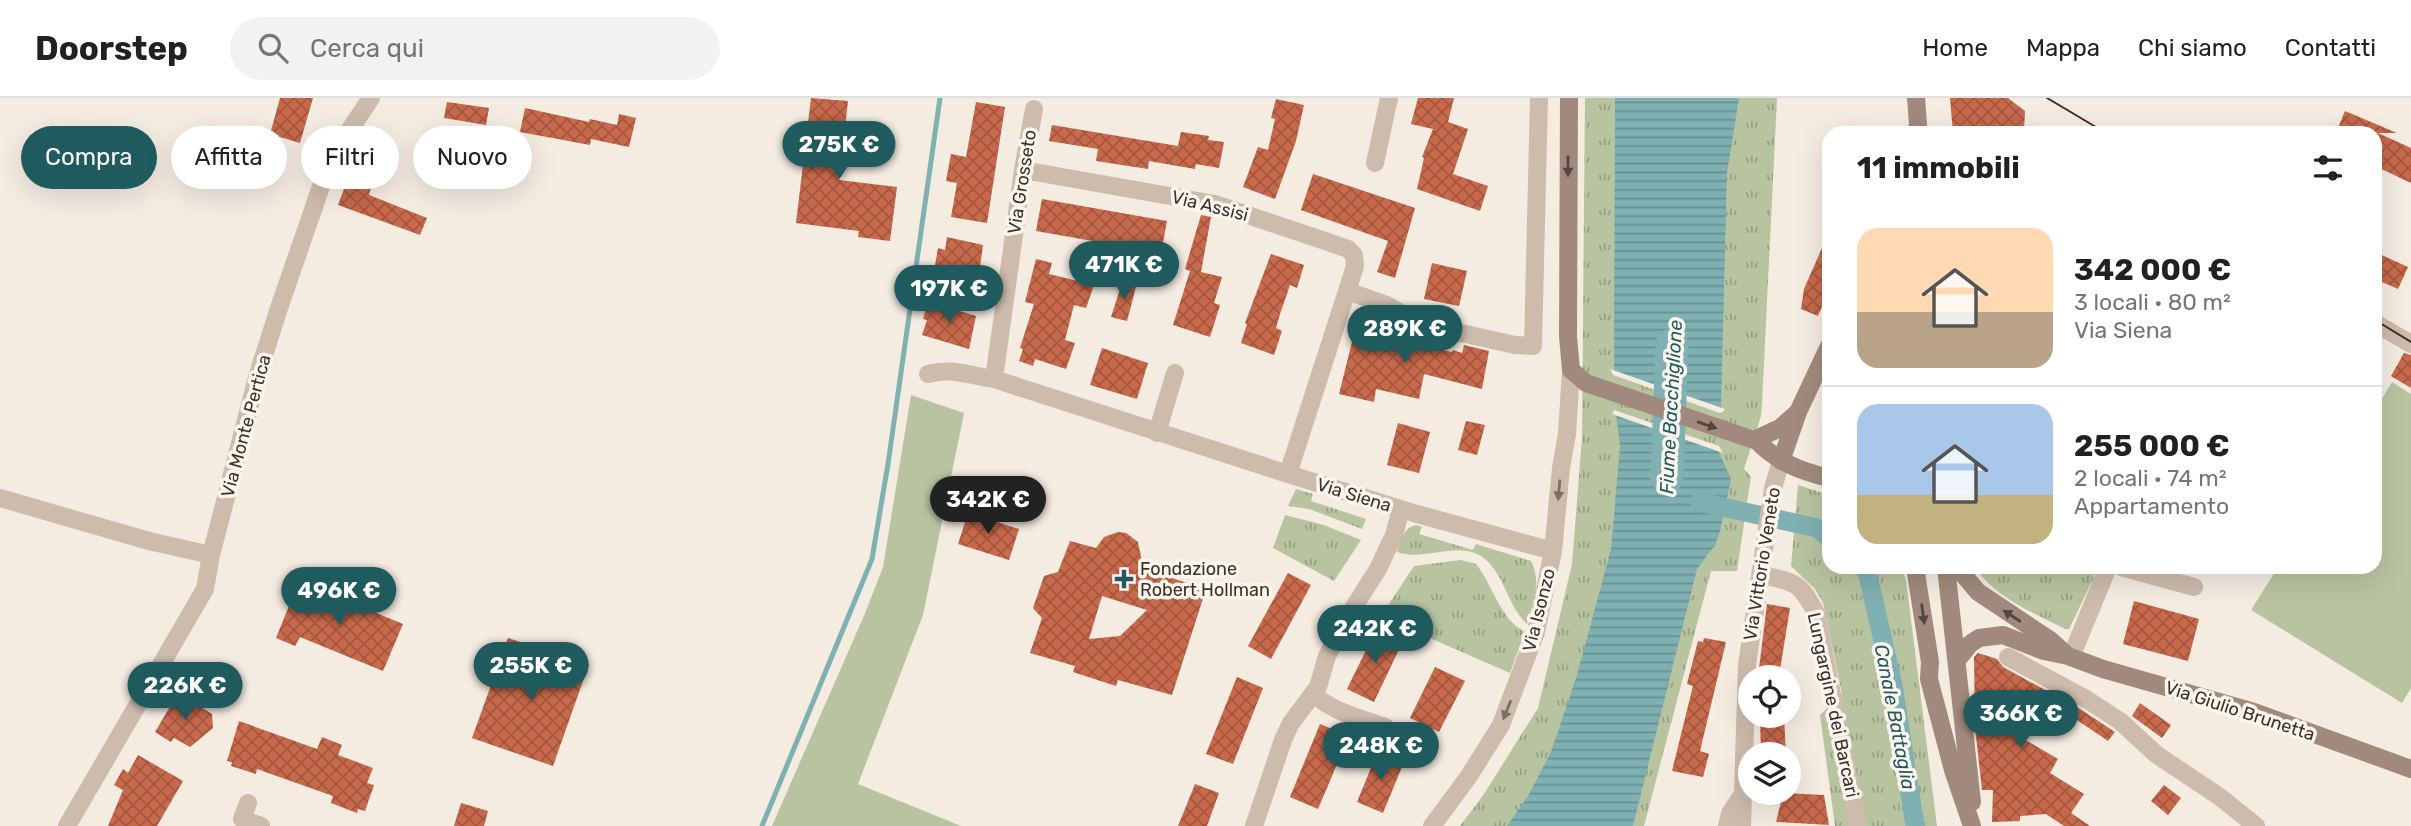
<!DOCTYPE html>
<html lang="it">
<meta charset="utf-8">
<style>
:root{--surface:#fff;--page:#f2f2f2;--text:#202124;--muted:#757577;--line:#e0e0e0;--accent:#1f5a5e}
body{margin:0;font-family:Rubik,sans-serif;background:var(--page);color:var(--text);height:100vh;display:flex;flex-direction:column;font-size:26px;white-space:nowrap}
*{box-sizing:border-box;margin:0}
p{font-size:23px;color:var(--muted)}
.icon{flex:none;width:38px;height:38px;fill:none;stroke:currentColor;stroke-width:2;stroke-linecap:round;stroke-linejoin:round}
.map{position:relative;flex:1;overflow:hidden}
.details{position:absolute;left:1822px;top:28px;width:560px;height:448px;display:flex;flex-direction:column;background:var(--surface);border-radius:21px;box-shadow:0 7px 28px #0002}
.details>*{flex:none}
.hud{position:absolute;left:21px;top:28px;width:665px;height:63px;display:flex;gap:14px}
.fabs{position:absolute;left:1738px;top:567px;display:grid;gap:14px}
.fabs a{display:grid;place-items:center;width:63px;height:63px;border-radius:50%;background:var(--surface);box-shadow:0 7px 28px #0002;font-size:35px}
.price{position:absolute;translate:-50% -60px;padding:0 16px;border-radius:24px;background:var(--accent);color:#fff;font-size:23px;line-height:46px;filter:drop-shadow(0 2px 4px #0008)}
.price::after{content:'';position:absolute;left:50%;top:42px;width:21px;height:16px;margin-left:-10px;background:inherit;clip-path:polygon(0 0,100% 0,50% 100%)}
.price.current{background:#222;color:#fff}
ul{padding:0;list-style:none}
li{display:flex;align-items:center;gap:21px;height:175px;padding:0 35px}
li+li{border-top:2px solid var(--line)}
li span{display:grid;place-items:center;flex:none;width:196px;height:140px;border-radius:21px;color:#555}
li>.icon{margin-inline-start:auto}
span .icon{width:84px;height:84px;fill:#fffc;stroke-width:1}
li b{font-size:30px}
h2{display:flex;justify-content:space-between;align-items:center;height:84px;padding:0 35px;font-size:30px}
.tag{padding:0 24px;border-radius:32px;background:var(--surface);box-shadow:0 7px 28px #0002;font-size:24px;line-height:63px}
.tag.current{background:var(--accent);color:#fff}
header{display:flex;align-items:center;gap:42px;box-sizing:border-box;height:98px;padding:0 35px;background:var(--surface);border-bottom:2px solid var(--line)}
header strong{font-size:33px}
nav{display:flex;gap:38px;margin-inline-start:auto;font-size:24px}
.search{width:490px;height:63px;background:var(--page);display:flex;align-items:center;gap:18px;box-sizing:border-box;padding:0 24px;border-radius:38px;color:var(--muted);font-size:26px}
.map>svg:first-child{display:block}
</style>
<header>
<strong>Doorstep</strong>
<div class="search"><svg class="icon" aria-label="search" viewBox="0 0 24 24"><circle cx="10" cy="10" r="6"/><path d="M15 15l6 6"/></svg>Cerca qui</div>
<nav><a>Home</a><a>Mappa</a><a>Chi siamo</a><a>Contatti</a></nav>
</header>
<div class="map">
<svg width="2411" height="728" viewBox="0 0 2411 728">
<defs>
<pattern id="grass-tufts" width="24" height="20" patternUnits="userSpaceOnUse" patternTransform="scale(1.75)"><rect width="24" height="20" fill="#b8c4a0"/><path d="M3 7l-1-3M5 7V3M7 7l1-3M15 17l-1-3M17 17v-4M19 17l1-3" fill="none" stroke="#97a083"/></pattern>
<pattern id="water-rules" width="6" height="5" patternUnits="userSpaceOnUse" patternTransform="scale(1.75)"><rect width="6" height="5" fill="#7fb0b2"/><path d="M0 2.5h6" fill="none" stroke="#699091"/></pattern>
<pattern id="building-cross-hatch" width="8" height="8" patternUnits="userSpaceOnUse" patternTransform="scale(1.75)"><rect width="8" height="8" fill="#c8694b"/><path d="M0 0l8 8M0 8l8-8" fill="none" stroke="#a4573f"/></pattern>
</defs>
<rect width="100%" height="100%" fill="#f4ebe1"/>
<path fill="url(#grass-tufts)" d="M1585 0H1777L1762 306 1761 318 1744 371 1751 378 1737 473H1711L1644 728H1460L1484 696 1538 610 1572 466 1582 340Z
M1798 387 1829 397V469H1901L1906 482 1937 728H1835L1820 617 1842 596 1823 505 1815 491 1791 468Z
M1296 391 1313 396 1311 403 1366 421 1362 431 1309 411 1288 408Z
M1285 417 1324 427 1361 442 1334 483 1273 450Z
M1416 427 1422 429 1419 436 1473 452 1476 446 1531 463C1542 484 1533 504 1527 526 1509 509 1506 484 1490 466 1465 437 1427 465 1397 454 1401 442 1403 430 1416 427Z
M1461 462 1476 466C1493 487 1499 520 1525 534L1510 575 1432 541 1385 512 1414 468Z
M1975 469H2073L2094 473V479L2072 525 2069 531H2065C2034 515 1994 499 1975 469Z"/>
<path fill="#b8c4a0" d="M2392 284 2411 296V590L2402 605 2251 512 2278 469H2375V312Z
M911 297 964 315 923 517 858 686 961 728H772L866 513 883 469Z"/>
<path fill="url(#water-rules)" d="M1615 0H1739L1727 75 1721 312 1614 274Z
M1616 315 1718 352 1731 381 1720 433 1715 447 1697 471 1633 728H1507L1528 698 1551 654 1577 577 1611 451 1620 349Z"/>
<path fill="#f4ebe1" d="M1610 271 1725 311 1724 313 1720 315 1613 277Z
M1614 312 1719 348 1723 355 1612 316Z"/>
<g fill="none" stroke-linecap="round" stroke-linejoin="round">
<path stroke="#7fb0b2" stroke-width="5" d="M762 728 872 461 888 366 940 0"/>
<path stroke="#7fb0b2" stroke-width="19" d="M1700 404 1817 430 1829 440
M1862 469 1867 473 1893 587 1915 728"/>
<path stroke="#7fb0b2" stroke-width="33" d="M1667 379 1672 247"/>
</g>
<path fill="url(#building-cross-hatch)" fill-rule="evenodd" d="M280 0H313L300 45 270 36Z
M811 0 848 3 839 82 897 89 890 143 858 139 859 133 796 125Z
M1418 0H1454L1448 24 1468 31 1453 76 1488 88 1480 113 1417 91 1424 60 1422 59 1433 31 1411 26Z
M1950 0H2008L2025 13 2024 33 2005 35H1953Z
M1276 1 1304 7 1296 43 1275 101 1243 89 1258 49 1268 52 1275 21 1271 20Z
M447 4 489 10 486 27 444 20Z
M976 4 1005 9 987 125 951 119 957 85 946 83 951 56 966 59Z
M525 10 589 24 590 21 617 27 619 16 636 20 629 49 591 41 590 47 520 34Z
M2345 13 2397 35H2378L2411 50V85L2375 68V35H2336Z
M1052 27 1178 48 1181 34 1209 38 1208 42 1224 44 1219 70 1196 66 1195 71 1149 63 1148 71 1096 63 1098 51 1049 43Z
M358 53 372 58 361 86 371 90 369 97 427 120 420 137 338 107Z
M1313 76 1415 110 1395 180 1377 174 1388 143 1301 112Z
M1042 101 1167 123 1161 155 1036 133Z
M1201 117 1211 119 1201 174 1222 179 1214 205 1220 207 1210 239 1173 227 1190 173 1185 171Z
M1829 134V192L1818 218 1801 211 1804 191Z
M947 139 983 147 978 184 970 183 969 188 935 181 936 179H933L938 150 945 152Z
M2375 154 2408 169 2398 191 2375 181Z
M1271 156 1304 167 1297 190 1290 187 1280 216 1276 230 1282 233 1274 257 1241 245 1247 226 1245 225Z
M1036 161 1052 165 1049 176 1094 187 1086 210 1074 207 1065 242 1075 245 1066 271 1035 261 1033 268 1019 263 1023 251 1020 250 1034 206 1025 204Z
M1432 165 1467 173 1459 208 1424 201Z
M1123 182 1137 185 1127 223 1111 219Z
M928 203 976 218 969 251 922 237 927 222 923 221Z
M1357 224 1382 229 1380 235 1388 236 1387 240 1452 254 1453 252 1462 255 1464 247 1489 253 1482 291 1424 276 1419 301 1376 291 1374 304 1339 296Z
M1102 250 1148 265 1137 301 1090 287Z
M2404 255 2411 257V290L2391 278Z
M1466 323 1485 327 1477 357 1458 352Z
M1398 325 1430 334 1419 375 1387 367Z
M968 415 1019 431 1009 462 958 446Z
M1118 434 1126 435 1138 444 1142 464 1155 468 1153 474 1206 491 1172 597 1118 582 1116 588 1073 574 1075 568 1030 555 1042 520 1033 510 1044 478 1058 474 1070 443 1096 450 1104 439ZM1102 498 1147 512 1120 538 1089 541Z
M1288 475 1311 487 1271 561 1248 548Z
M299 483 403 526 383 573 300 539 295 548 276 540Z
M2134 503 2199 521 2188 563 2123 546Z
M1767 506 1790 510 1780 572 1777 571 1776 579H1758Z
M1377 530 1403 543 1374 604 1347 591Z
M508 540 589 566 553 668 472 640Z
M1704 540 1726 544 1700 653 1709 656 1703 679 1672 673 1693 588 1687 586 1698 543 1703 544Z
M1978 555 1997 561 2003 569 2080 611 2115 634 2108 643 2049 603 2045 609 2037 604 2036 608 2008 593 2003 629 2058 661 2050 675 2084 696 2071 715 2090 728H2064L2046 716 2020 718V723L1992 724 1993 692H1982L1975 629 1974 559Z
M1435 569 1465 583 1439 634 1410 620Z
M1237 579 1263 590 1233 666 1206 656Z
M178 595 212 616 213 630 190 649 174 640 171 644 155 634Z
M2140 605 2171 627 2162 640 2132 618Z
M1760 618H1784L1786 656H1761Z
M239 623 317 651 322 639 342 647 338 657 373 670 367 685 374 687 365 713 358 711 357 715 331 705 333 698 257 671 256 676 231 668 232 664 227 663Z
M1320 626 1349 638 1318 711 1290 699Z
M1378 653 1404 664 1383 715 1357 704Z
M138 657 183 683 157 728H108L123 692 114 687 123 671 128 675Z
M1195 686 1219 695 1207 728H1178Z
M2164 687 2181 700 2168 717 2151 703Z
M1783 695 1824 697 1829 727 1776 724Z
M461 705 488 713 484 728H454Z"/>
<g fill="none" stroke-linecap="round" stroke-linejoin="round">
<path stroke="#cdbbac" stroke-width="18" d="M1375 65 1389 0
M1023 72 1215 106 1331 145 1348 151 1354 157 1355 168 1347 193 1288 376
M1347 193 1387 207 1414 222 1443 231 1515 247 1533 248 1539 0
M2375 225 2411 246
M928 276C952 269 970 278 994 281L1288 376 1417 416 1553 453
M994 281 1023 72 1034 11
M1157 335 1175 275
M0 400 149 443 211 457
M2121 469 2194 489
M1761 477C1795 484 1799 483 1816 515L1858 728
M2008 559 2086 601 2120 623 2157 657 2220 699 2256 728
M2071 559 2108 469
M1314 596C1332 614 1361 620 1385 629
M248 705 242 721 261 728
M67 728 205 491 211 457 258 276 279 210 325 77 337 51 371 0
M1254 728 1283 642 1291 625 1318 589 1327 558 1350 515 1378 471 1394 437 1401 411
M1432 728 1469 678 1501 627 1536 534 1553 453 1561 370 1567 336 1571 272
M1727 728 1730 715 1745 693"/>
<path stroke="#cdbbac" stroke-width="18" d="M1742 728 1747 567 1773 390 1781 363"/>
<path stroke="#a18a7d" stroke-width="18" d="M1569 0 1568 238 1571 272 1586 285 1754 342 1780 330 1798 314
M1916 35 1918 26 1916 0
M1756 342C1777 364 1800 373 1829 380
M1781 363 1798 314 1829 248
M1915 469 1930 564 1929 581 1953 672 1972 728
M1946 469 1972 704
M1957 469 1978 494 2050 542 2068 558
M1957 562 1970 546 1979 540 2003 537 2044 553 2068 558 2103 571 2254 614 2411 671"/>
<path stroke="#3b302b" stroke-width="2" d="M2047 0 2106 35
M2375 222 2411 244"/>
</g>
<defs><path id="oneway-solid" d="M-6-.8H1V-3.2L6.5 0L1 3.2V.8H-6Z" transform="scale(1.75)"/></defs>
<g fill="#544640">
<use href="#oneway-solid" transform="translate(1568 68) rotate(90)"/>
<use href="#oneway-solid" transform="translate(1707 327) rotate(19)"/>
<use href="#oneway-solid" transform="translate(1923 516) rotate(82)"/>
<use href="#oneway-solid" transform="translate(2012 518) rotate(-147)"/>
</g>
<g fill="#7d6f65">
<use href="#oneway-solid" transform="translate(1559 392) rotate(95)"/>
<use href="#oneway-solid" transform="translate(1507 612) rotate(112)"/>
</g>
<path fill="#1f5a5e" stroke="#fbf5ee" stroke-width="2.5" d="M1120.5 470.5h7v7h7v7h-7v7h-7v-7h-7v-7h7z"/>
<g text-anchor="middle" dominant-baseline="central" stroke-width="7" stroke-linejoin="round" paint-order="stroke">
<g font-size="18" fill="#3b302b" stroke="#fbf5ee">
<text transform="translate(1022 84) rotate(-81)">Via Grosseto</text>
<text transform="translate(1210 108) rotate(14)">Via Assisi</text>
<text transform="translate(246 328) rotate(-75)">Via Monte Pertica</text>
<text transform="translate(1354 397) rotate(17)">Via Siena</text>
<text transform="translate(1762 466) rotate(-81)">Via Vittorio Veneto</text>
<text transform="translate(1539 512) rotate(-76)">Via Isonzo</text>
<text transform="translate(1833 607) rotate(78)">Lungargine dei Barcari</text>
<text transform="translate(2240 613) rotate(18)">Via Giulio Brunetta</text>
</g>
<g font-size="18" fill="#3b302b" stroke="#fbf5ee" text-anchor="start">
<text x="1140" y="471">Fondazione<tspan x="1140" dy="21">Robert Hollman</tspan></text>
</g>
<g font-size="19" font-style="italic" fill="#1f5a5e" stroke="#fbf5ee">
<text transform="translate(1671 309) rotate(-87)">Fiume Bacchiglione</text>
<text transform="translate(1895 619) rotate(79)">Canale Battaglia</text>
</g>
</g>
</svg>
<div class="fabs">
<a><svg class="icon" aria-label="locate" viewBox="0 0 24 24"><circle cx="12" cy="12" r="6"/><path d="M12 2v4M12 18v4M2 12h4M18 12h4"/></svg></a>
<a><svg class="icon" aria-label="layers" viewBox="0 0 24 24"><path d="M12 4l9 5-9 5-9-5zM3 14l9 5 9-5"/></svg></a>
</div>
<b class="price" style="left:839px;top:83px">275K €</b>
<b class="price" style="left:1124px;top:203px">471K €</b>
<b class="price" style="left:949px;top:227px">197K €</b>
<b class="price" style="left:1405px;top:267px">289K €</b>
<b class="price current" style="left:988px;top:438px">342K €</b>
<b class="price" style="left:339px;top:529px">496K €</b>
<b class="price" style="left:1375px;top:567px">242K €</b>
<b class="price" style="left:531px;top:604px">255K €</b>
<b class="price" style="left:185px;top:624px">226K €</b>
<b class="price" style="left:2021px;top:652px">366K €</b>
<b class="price" style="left:1381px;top:684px">248K €</b>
<div class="hud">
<a class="tag current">Compra</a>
<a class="tag">Affitta</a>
<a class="tag">Filtri</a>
<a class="tag">Nuovo</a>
</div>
<section class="details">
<h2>11 immobili<svg class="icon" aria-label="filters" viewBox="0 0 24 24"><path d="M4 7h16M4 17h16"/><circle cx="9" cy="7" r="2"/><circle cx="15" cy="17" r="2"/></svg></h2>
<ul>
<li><span style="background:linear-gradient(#ffd9b3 60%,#b9a48a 0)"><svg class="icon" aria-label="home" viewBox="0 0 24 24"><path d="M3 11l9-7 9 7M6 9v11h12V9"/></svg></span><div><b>342 000 €</b><p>3 locali · 80 m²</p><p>Via Siena</p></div></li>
<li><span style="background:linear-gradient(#a9c7e8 65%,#c2b280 0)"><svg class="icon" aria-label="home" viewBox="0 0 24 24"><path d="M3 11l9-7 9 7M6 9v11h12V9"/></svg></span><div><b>255 000 €</b><p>2 locali · 74 m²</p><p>Appartamento</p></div></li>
</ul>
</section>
</div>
